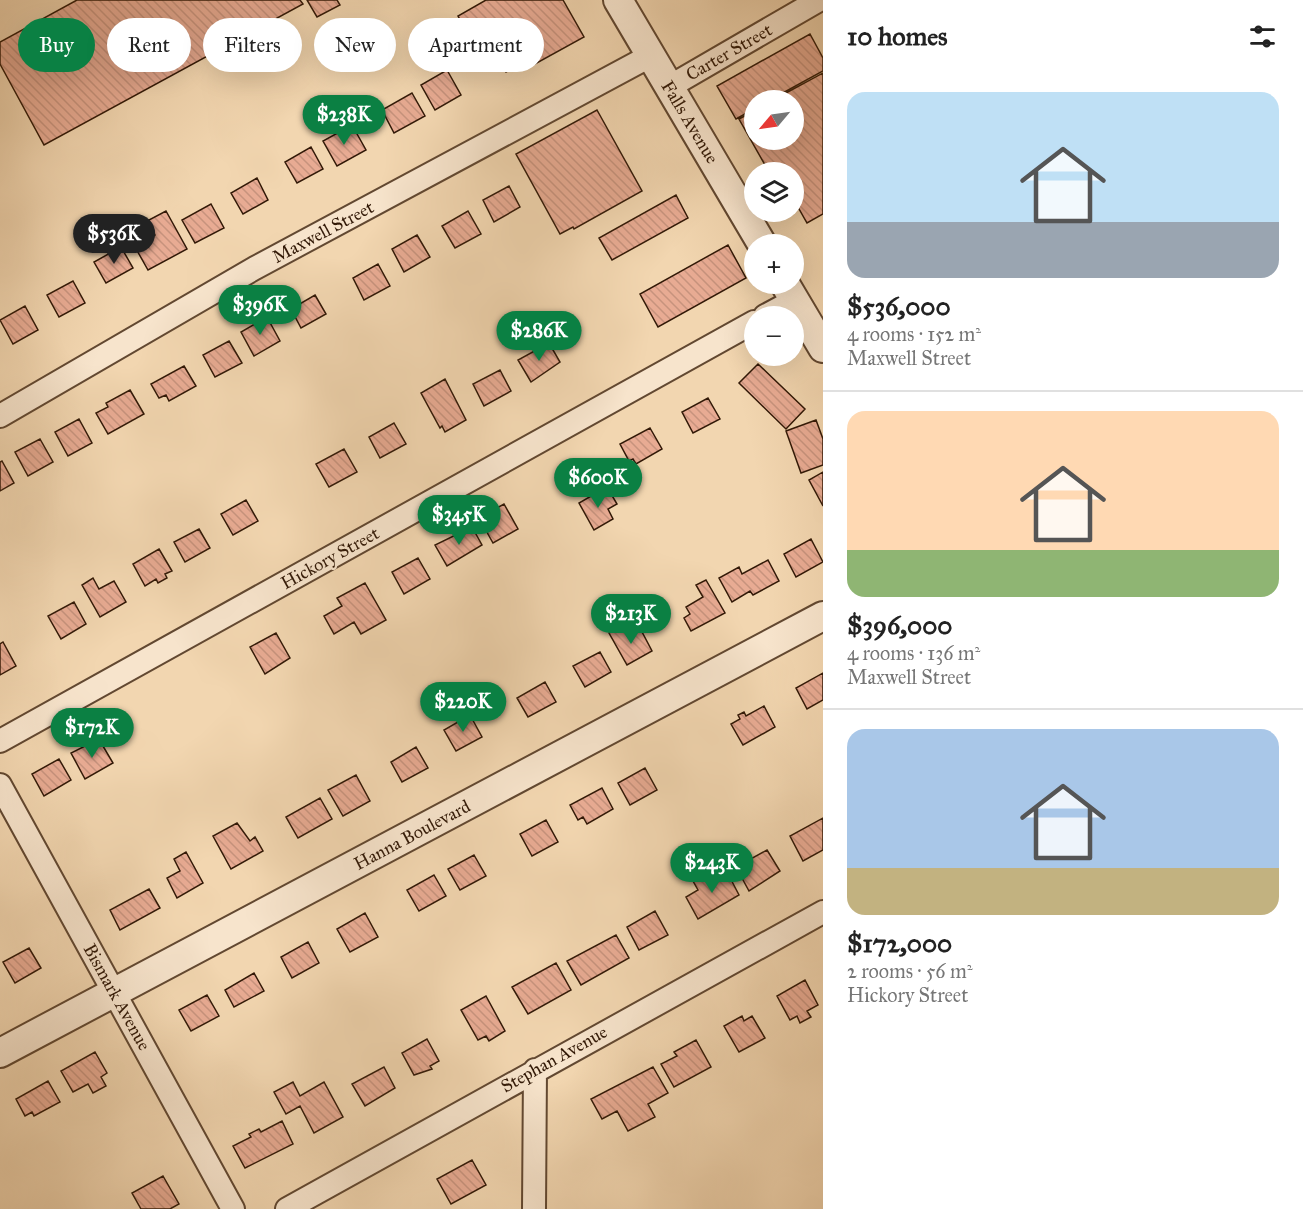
<!DOCTYPE html>
<meta charset="utf-8">
<style>
:root{--surface:#fff;--page:#f6f6f6;--text:#222;--muted:#767676;--line:#e0e0e0;--accent:#0b8043}
body{margin:0;font-family:"IM FELL Great Primer",serif;background:var(--page);color:var(--text);height:100vh;display:flex;flex-direction:column;font-size:22px;white-space:nowrap}
*{box-sizing:border-box;margin:0}
p{font-size:20px;color:var(--muted)}
.icon{flex:none;width:33px;height:33px;fill:none;stroke:currentColor;stroke-width:2;stroke-linecap:round;stroke-linejoin:round}
.map{position:relative;flex:1;overflow:hidden}
.side{display:flex;flex-direction:column;background:var(--surface);width:480px}
.side>*{flex:none}
.hud{position:absolute;left:18px;top:18px;width:570px;height:54px;display:flex;gap:12px}
.needle{width:39px;rotate:241deg}
.controls{position:absolute;left:744px;top:90px;display:grid;gap:12px}
.controls a{display:grid;place-items:center;width:60px;height:60px;border-radius:50%;background:var(--surface);box-shadow:0 6px 24px #0002;font-size:30px}
.price{position:absolute;translate:-50% -51px;padding:0 14px;border-radius:21px;background:var(--accent);color:#fff;font-size:20px;line-height:39px;filter:drop-shadow(0 2px 3px #0008)}
.price::after{content:'';position:absolute;left:50%;top:36px;width:18px;height:14px;margin-left:-9px;background:inherit;clip-path:polygon(0 0,100% 0,50% 100%)}
.price.selected{background:#222;color:#fff}
ul{padding:0;list-style:none}
li{display:grid;align-content:center;gap:12px;height:318px;padding:0 24px}
li+li{border-top:2px solid var(--line)}
li span{display:grid;place-items:center;height:186px;border-radius:18px;color:#555}
li>.icon{margin-inline-start:auto}
span .icon{width:108px;height:108px;fill:#fffc;stroke-width:1}
li b{font-size:26px}
h2{display:flex;justify-content:space-between;align-items:center;height:72px;padding:0 24px;font-size:26px}
.tag{padding:0 21px;border-radius:27px;background:var(--surface);box-shadow:0 6px 24px #0002;font-size:21px;line-height:54px}
.tag.selected{background:var(--accent);color:#fff}
main{display:flex;flex:1;min-height:0}
.map>svg:first-child{display:block}
</style>
<main>
<div class="map">
<svg width="823" height="1209" viewBox="0 0 823 1209">
<defs>
<pattern id="building-back-hatch" width="6" height="6" patternUnits="userSpaceOnUse" patternTransform="scale(1.5)"><rect width="6" height="6" fill="#e8ab93"/><path d="M-1 5l2 2M0 0l6 6M5-1l2 2" fill="none" stroke="#c7937d"/></pattern>
</defs>
<rect width="100%" height="100%" fill="#f2d6b0"/>
<filter id="stains"><feTurbulence type="fractalNoise" baseFrequency=".00333" numOctaves="4"/><feColorMatrix values="0 0 0 0 .2 0 0 0 0 .09 0 0 0 0 .02 0 0 0 .5 -.17"/></filter>
<radialGradient id="worn" r=".72"><stop offset=".6" stop-color="#630" stop-opacity="0"/><stop offset="1" stop-color="#630" stop-opacity=".3"/></radialGradient>
<path fill="url(#building-back-hatch)" stroke="#321907" stroke-width="1.5" d="M77 0H300L303 4 44 145 0 64V42Z
M307 0H337L340 5 317 17Z
M486 0H563L584 37 535 64 532 58 506 72 479 23 466 31 458 16Z
M810 34 823 58V71L770 100H754V109L736 119 717 86Z
M255 43 263 57 246 66 239 52Z
M447 70 461 95 435 110 421 85Z
M823 73V214L807 223 794 200V172H769L739 119 754 111V140H794V100H773Z
M412 93 425 116 394 133 382 110Z
M597 110 642 191 574 229 573 227 560 234 516 154Z
M352 125 366 150 337 166 323 141Z
M311 147 323 169 297 183 285 162Z
M257 178 268 200 243 214 231 193Z
M509 186 520 207 494 222 483 200Z
M676 195 688 218 612 260 599 238Z
M211 204 224 228 195 243 182 220Z
M166 211 187 249 148 270 135 247 155 235 147 221Z
M468 211 481 234 455 248 442 226Z
M417 235 430 257 404 272 392 249Z
M728 245 746 278 658 327 640 294Z
M121 247 133 268 106 283 94 262Z
M378 264 390 286 364 300 353 278Z
M73 281 85 303 59 317 47 295Z
M315 295 326 314 301 328 291 309Z
M25 306 38 330 13 344 0 320Z
M267 317 280 341 254 356 241 332Z
M229 341 242 363 215 377 203 355Z
M549 343 560 362 531 382 518 360Z
M758 364 805 409 786 429 739 383Z
M184 366 196 386 169 401 166 395 159 398 151 384Z
M500 370 511 391 484 406 473 384Z
M445 379 466 420 445 432 442 426 440 428 421 393Z
M130 390 144 414 108 434 96 413 108 407 106 403Z
M708 398 720 419 693 433 682 412Z
M79 419 92 443 68 456 55 432Z
M816 420 823 439V465L801 473 786 431Z
M394 423 406 444 380 458 369 437Z
M650 428 662 449 636 464 633 459 629 461 620 444Z
M40 439 53 462 28 476 15 452Z
M344 449 357 472 329 487 316 464Z
M2 461 14 483 0 491V462Z
M823 472V506L809 480Z
M598 492 601 497 610 492 617 504 608 509 613 519 594 530 579 503Z
M246 500 258 521 233 535 221 514Z
M504 504 518 529 493 543 479 518Z
M472 527 482 545 447 566 435 545Z
M199 529 210 548 185 562 174 542Z
M811 539 823 562 796 577 784 554Z
M159 549 172 571 165 574 167 578 158 583 156 579 145 586 133 564Z
M418 558 430 579 404 594 392 572Z
M768 560 779 581 753 595 750 591 732 602 719 578 739 567 742 574Z
M93 578 99 589 114 581 126 602 100 617 82 585Z
M706 580 725 613 691 631 684 618 690 614 686 607 703 597 696 585Z
M365 583 386 620 361 634 354 622 334 634 324 616 342 606 337 598Z
M74 602 86 624 61 639 48 616Z
M622 626 628 637 641 630 652 651 627 665 609 633Z
M276 633 290 658 265 674 250 647Z
M3 642 16 666 0 675V644Z
M600 652 611 672 585 687 573 666Z
M823 673V700L807 709 796 688Z
M545 682 556 702 528 717 517 698Z
M764 706 775 727 743 745 731 724 740 719 738 715 744 712 746 716Z
M470 715 482 737 456 751 444 730Z
M100 741 113 763 85 779 71 753 89 744 90 747Z
M416 747 428 768 402 782 391 762Z
M59 759 71 780 44 796 32 774Z
M645 768 657 790 630 805 618 783Z
M356 775 370 801 343 816 328 790Z
M602 788 613 809 587 824 583 817 578 820 570 805Z
M320 798 332 819 298 838 286 817Z
M823 818V850L803 861 790 836Z
M546 820 558 842 532 856 520 834Z
M237 823 250 841 255 837 263 851 231 869 213 836Z
M767 850 780 871 749 891 736 867Z
M186 852 203 883 177 898 167 878 180 871 174 859Z
M474 855 486 876 460 890 448 869Z
M727 872 739 895 698 919 686 897 698 890 693 881 707 874 710 881Z
M434 875 446 896 419 911 407 890Z
M149 889 160 908 120 930 110 910Z
M655 911 668 935 639 950 627 927Z
M365 913 378 937 350 952 337 929Z
M616 935 629 958 581 985 567 961Z
M308 942 319 963 292 978 281 957Z
M29 948 41 968 15 983 3 962Z
M556 963 571 990 528 1014 512 987Z
M254 973 264 991 234 1007 225 990Z
M805 980 818 1005 807 1011 811 1017 800 1023 797 1016 790 1020 777 996Z
M207 995 219 1016 191 1031 179 1010Z
M486 996 505 1031 489 1041 486 1036 478 1040 461 1010Z
M742 1016 744 1021 752 1016 765 1038 739 1052 724 1026Z
M427 1039 439 1061 430 1066 432 1069 414 1075 402 1053Z
M696 1040 711 1067 674 1087 661 1064 677 1056 674 1052Z
M95 1052 107 1073 101 1077 106 1086 93 1093 88 1084 73 1092 61 1071Z
M384 1067 395 1088 365 1106 352 1084Z
M653 1067 668 1093 648 1104 655 1117 628 1131 617 1111 602 1119 591 1099Z
M48 1081 60 1102 34 1116 32 1112 25 1116 16 1099Z
M293 1082 300 1096 324 1082 343 1117 314 1133 300 1106 286 1114 274 1092Z
M282 1121 293 1144 245 1168 233 1146 251 1137 249 1134 259 1129 261 1132Z
M472 1160 486 1185 451 1204 437 1179Z
M163 1176 179 1204 170 1209H141L132 1193Z"/>
<g fill="none" stroke-linecap="round" stroke-linejoin="round">
<g stroke="#624831" stroke-width="26">
<path id="minor" d="M669 87 819 0
M765 316 795 300
M0 416 255 268 650 56
M0 741 754 322
M0 785 233 1209
M287 1209 823 912
M534 1209 535 1070"/>
</g>
<g stroke="#624831" stroke-width="32">
<path id="tertiary" d="M618 0 762 244
M785 284 823 348
M0 1053 823 616"/>
</g>
<use href="#minor" stroke="#f7e4cc" stroke-width="22"/>
<use href="#tertiary" stroke="#f7e4cc" stroke-width="28"/>
</g>
<g text-anchor="middle" dominant-baseline="central" stroke-width="4.5" stroke-linejoin="round" paint-order="stroke">
<g font-size="18" fill="#321907" stroke="#f7e4cc">
<text transform="translate(729 52) rotate(-30)">Carter Street</text>
<text transform="translate(690 122) rotate(59)">Falls Avenue</text>
<text transform="translate(323 232) rotate(-28)">Maxwell Street</text>
<text transform="translate(330 558) rotate(-29)">Hickory Street</text>
<text transform="translate(412 835) rotate(-28)">Hanna Boulevard</text>
<text transform="translate(117 997) rotate(61)">Bismark Avenue</text>
<text transform="translate(554 1059) rotate(-29)">Stephan Avenue</text>
</g>
</g>
<rect width="100%" height="100%" filter="url(#stains)"/>
<rect width="100%" height="100%" fill="url(#worn)"/>
</svg>
<div class="controls">
<a><svg class="needle" viewBox="-14 -14 28 28"><path d="M0-13l5 13h-10z" fill="#e53935"/><path d="M0 13l5-13h-10z" fill="#767676"/></svg></a>
<a><svg class="icon" aria-label="layers" viewBox="0 0 24 24"><path d="M12 4l9 5-9 5-9-5zM3 14l9 5 9-5"/></svg></a>
<a>+</a>
<a>−</a>
</div>
<b class="price" style="left:344px;top:146px">$238K</b>
<b class="price selected" style="left:114px;top:265px">$536K</b>
<b class="price" style="left:260px;top:336px">$396K</b>
<b class="price" style="left:539px;top:362px">$286K</b>
<b class="price" style="left:598px;top:509px">$600K</b>
<b class="price" style="left:459px;top:546px">$345K</b>
<b class="price" style="left:631px;top:645px">$213K</b>
<b class="price" style="left:463px;top:733px">$220K</b>
<b class="price" style="left:92px;top:759px">$172K</b>
<b class="price" style="left:712px;top:894px">$243K</b>
<div class="hud">
<a class="tag selected">Buy</a>
<a class="tag">Rent</a>
<a class="tag">Filters</a>
<a class="tag">New</a>
<a class="tag">Apartment</a>
</div>
</div>
<section class="side">
<h2>10 homes<svg class="icon" aria-label="filters" viewBox="0 0 24 24"><path d="M4 7h16M4 17h16"/><circle cx="9" cy="7" r="2"/><circle cx="15" cy="17" r="2"/></svg></h2>
<ul>
<li><span style="background:linear-gradient(#bfe0f5 70%,#9aa5b1 0)"><svg class="icon" aria-label="home" viewBox="0 0 24 24"><path d="M3 11l9-7 9 7M6 9v11h12V9"/></svg></span><div><b>$536,000</b><p>4 rooms · 152 m²</p><p>Maxwell Street</p></div></li>
<li><span style="background:linear-gradient(#ffd9b3 75%,#8fb573 0)"><svg class="icon" aria-label="home" viewBox="0 0 24 24"><path d="M3 11l9-7 9 7M6 9v11h12V9"/></svg></span><div><b>$396,000</b><p>4 rooms · 136 m²</p><p>Maxwell Street</p></div></li>
<li><span style="background:linear-gradient(#a9c7e8 75%,#c2b280 0)"><svg class="icon" aria-label="home" viewBox="0 0 24 24"><path d="M3 11l9-7 9 7M6 9v11h12V9"/></svg></span><div><b>$172,000</b><p>2 rooms · 56 m²</p><p>Hickory Street</p></div></li>
</ul>
</section>
</main>
